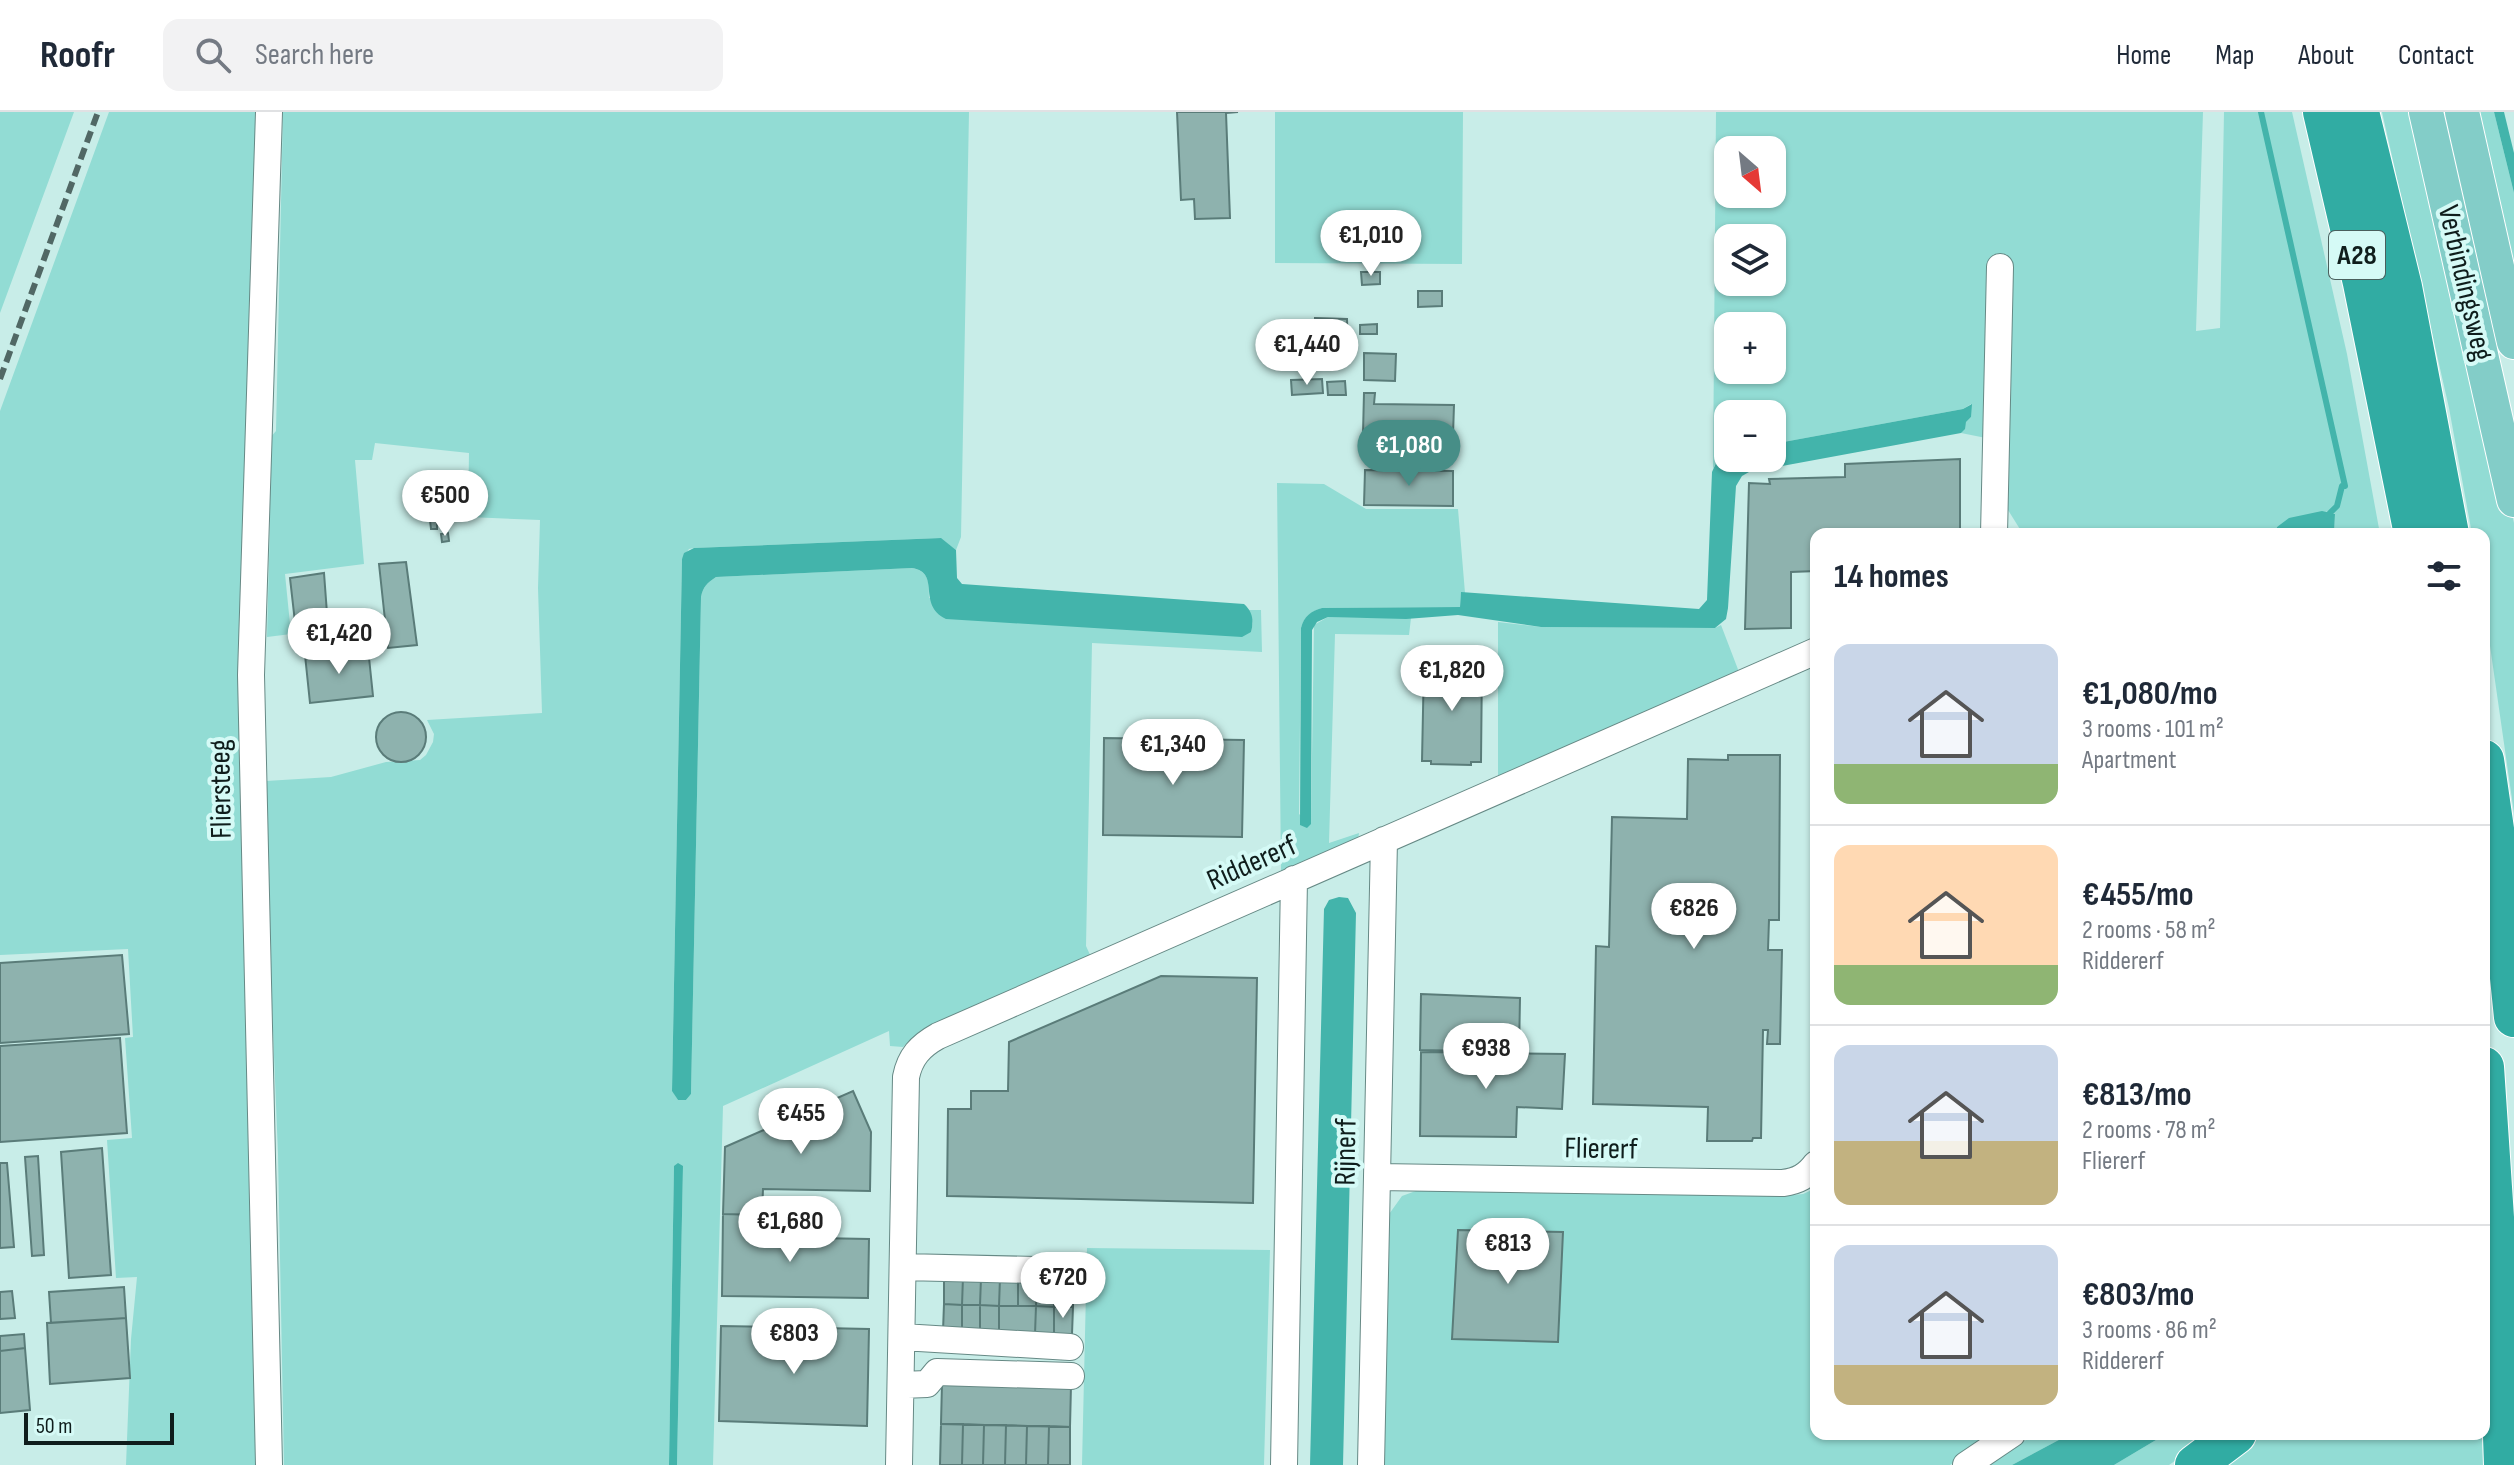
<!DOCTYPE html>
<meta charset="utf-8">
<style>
:root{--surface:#fff;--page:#f2f2f3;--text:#1f2937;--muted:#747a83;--line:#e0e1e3;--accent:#478e87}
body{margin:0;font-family:"Sofia Sans Condensed",sans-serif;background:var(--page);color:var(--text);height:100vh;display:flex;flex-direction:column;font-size:30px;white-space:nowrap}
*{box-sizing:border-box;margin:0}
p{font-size:26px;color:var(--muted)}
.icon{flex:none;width:44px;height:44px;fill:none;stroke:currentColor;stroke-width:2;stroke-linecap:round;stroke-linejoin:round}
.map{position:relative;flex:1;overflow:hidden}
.side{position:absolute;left:1810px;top:416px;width:680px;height:912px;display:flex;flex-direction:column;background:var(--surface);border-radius:16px;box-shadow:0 2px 6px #0004}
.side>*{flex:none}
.needle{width:52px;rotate:152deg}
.fabs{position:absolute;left:1714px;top:24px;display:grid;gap:16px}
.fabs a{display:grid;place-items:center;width:72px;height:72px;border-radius:16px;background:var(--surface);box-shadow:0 2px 6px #0004;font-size:40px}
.scale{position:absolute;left:24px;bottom:20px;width:150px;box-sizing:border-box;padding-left:8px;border:4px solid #0f1d1c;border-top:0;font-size:22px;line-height:28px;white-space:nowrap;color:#0f1d1c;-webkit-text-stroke:6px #d5faf6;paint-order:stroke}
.price{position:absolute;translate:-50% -68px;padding:0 18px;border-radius:28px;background:#fff;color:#222;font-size:26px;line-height:52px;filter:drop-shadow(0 2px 4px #0008)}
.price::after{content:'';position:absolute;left:50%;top:48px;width:24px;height:18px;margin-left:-12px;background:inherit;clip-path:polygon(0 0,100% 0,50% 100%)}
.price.selected{background:var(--accent);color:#fff}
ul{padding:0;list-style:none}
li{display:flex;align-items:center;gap:24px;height:200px;padding:0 24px}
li+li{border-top:2px solid var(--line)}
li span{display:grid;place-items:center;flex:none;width:224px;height:160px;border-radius:16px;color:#555}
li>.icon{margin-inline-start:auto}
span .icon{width:96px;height:96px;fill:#fffc;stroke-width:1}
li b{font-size:34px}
h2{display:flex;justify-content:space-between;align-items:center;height:96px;padding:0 24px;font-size:34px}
header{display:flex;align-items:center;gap:48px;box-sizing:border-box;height:112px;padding:0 40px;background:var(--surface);border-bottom:2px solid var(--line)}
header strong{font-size:38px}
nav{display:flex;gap:44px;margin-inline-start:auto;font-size:28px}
.search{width:560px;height:72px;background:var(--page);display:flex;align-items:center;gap:20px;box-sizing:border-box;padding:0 28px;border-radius:16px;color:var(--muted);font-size:30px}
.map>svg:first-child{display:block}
</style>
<header>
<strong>Roofr</strong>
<div class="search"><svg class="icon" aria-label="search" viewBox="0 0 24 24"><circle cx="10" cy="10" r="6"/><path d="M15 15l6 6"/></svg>Search here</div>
<nav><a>Home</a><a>Map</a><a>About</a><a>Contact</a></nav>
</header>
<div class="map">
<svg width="2514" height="1353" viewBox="0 0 2514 1353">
<rect width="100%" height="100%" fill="#c8ede8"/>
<path fill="#92dcd4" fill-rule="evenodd" d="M0 0H74L0 201Z
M109 0H258L240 642 261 1353H126L131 1227 137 1165 116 1166 107 1028 132 1026 125 926 133 925 128 837 0 843V299Z
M283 0H969L961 425 956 438 940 426 694 436 689 437 682 447 672 978 678 988H686L691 982 701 485C703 475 707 471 716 465L912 456C929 459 929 470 929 486L1251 520 1253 511 1249 498H1261L1262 540 1092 531 1086 834 1091 845 919 920 903 935 890 934 889 919 723 994 713 1353H677L683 1054H674L669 1353H284L278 1042 268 794 266 669 331 665 386 650 420 648 426 643 433 630 434 622 427 608 542 601 538 476 540 408 468 405 469 341 375 331 372 348H355L364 452 285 462 291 522 267 525 270 410 266 409 269 327 276 319Z
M1275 0H1463L1462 152 1275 151Z
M1716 0H2203L2196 219 2220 216 2224 0H2292L2347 242 2380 422H2334L2335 402 2329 399 2277 415 2276 422 2166 419 2023 422 2008 398 2011 149 1986 326 1961 321 1966 310 1971 305V292L1963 297 1772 332V302H1728V341L1717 349 1713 357ZM1728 38H1772V82H1728ZM1728 126H1772V170H1728ZM1728 214H1772V258H1728Z
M2382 0H2420L2514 411V701L2484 492V422H2472L2449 296Z
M2468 0H2494L2514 81V198Z
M1277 371 1324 372 1366 397H1458L1465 481H1461L1460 495 1322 496C1310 500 1305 504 1301 516L1299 702 1311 712 1314 513 1328 505 1411 506 1409 523 1335 522 1329 731 1359 721 1358 728 1281 760Z
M1498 510 1541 515 1715 516 1721 513 1739 560 1498 665Z
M1424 1076 1794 1083 1803 1082 1816 1076V1322H1992L1950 1353H1380L1387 1105 1402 1084Z
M1087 1136 1270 1138 1264 1353H1082Z
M2036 1322H2070L2012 1353H1984Z
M2166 1322H2214L2169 1353H2114Z
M2248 1322H2483L2484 1353H2208Z"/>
<path fill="#43b4ab" d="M2494 0H2504L2514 41V81Z
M1972 292 1971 305 1966 310 1965 317 1961 321 1749 360 1742 364 1736 374 1728 496 1726 507 1715 516 1541 515 1458 503 1406 507 1328 505 1317 510 1312 518 1311 712 1307 716 1300 713 1301 516C1304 504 1311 499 1322 496L1460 495 1461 480 1699 497 1707 488 1712 360 1717 349 1726 341 1728 346H1772V332L1963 297Z
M2322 399 2335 402 2334 422H2276L2277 415 2289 406Z
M941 426 956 438 957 466 962 472 1244 492C1253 500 1254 509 1251 520L1242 525 946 507C916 492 942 461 912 456L716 465C707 471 703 475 701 485L691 982 686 988H678L672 979 682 447 684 441 694 436Z
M1339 785 1348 786 1356 801 1343 1353H1310L1324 797 1329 788Z
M678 1051 683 1054 677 1353H669L674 1054Z
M2070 1322H2166L2114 1353H2012Z"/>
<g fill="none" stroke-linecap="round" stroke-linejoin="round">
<path stroke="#43b4ab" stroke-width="6" d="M2261 0 2345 374H2342L2337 394 2327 404"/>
</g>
<path fill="#8eb2ae" stroke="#5a7c79" stroke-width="2" d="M1177 0H1238L1226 1 1230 106 1195 107 1194 87 1181 88Z
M1361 160H1380V172L1362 173Z
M1418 179H1442V194L1418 195Z
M1315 206 1347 207 1348 248 1315 247Z
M1377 212V222H1360V213Z
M1364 241 1396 242 1395 269 1364 268Z
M1322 267 1323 281 1292 283 1291 268Z
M1345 269 1346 283H1328L1327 270Z
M1364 281H1375L1374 292 1454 293 1453 323 1363 322Z
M1960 347V422H1816V459L1791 460V516L1745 517 1749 371 1770 372 1769 367 1845 365V352Z
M1365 358 1453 359V394L1364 393Z
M437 407V417H431L430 408Z
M448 421 449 429 442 430 441 422Z
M406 450 417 533 388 536 379 452Z
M324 461 328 515 296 519 290 466Z
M368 536 373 584 310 591 305 543Z
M1424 550 1482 551 1481 650H1471V653L1431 652V649H1422Z
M376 625a25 25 0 1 1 50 0a25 25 0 1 1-50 0Z
M1104 626 1244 628 1242 725 1103 723Z
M1728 643H1780L1779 808H1769L1768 838H1782L1780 932H1767L1768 918H1763L1761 1026H1753L1752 1029H1707L1708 995 1593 992 1596 834 1609 835 1612 705 1687 707 1688 647 1728 648Z
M122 843 129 922 0 931V851Z
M1161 864 1257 866 1253 1091 947 1084 948 997H971V979H1008L1009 930Z
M1421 882 1520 886 1519 940 1420 938Z
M120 926 127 1021 0 1030V934Z
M1421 940 1565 942 1562 997 1517 995 1516 1025 1420 1024Z
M853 979 871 1020 870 1079 763 1077 762 1103 723 1102 725 1035Z
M102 1036 111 1163 69 1166 61 1040Z
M38 1044 44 1143 32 1144 25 1045Z
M0 1051H7L14 1135 0 1136Z
M723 1102 762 1103V1125L869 1127 868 1186 722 1184Z
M1458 1118 1563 1120 1558 1230 1452 1227Z
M944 1165H963L962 1193 944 1192Z
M963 1165 981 1166 980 1193H962Z
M981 1166H1000L999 1194 980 1193Z
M1000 1166 1018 1167V1194H999Z
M1018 1167H1037L1036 1194H1018Z
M1037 1167H1055L1054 1195 1036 1194Z
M1055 1167 1073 1168V1195H1054Z
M124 1175 126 1206 51 1211 49 1180Z
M12 1179 15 1206 0 1207V1180Z
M944 1192 962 1193V1220L943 1219Z
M962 1193H980V1220H962Z
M980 1193 999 1194V1221L980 1220Z
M999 1194H1036L1035 1222 999 1221Z
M1036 1194 1054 1195V1222H1035Z
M1054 1195H1073L1072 1222H1054Z
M126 1206 130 1266 50 1272 47 1211Z
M721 1214 869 1217 867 1314 719 1309Z
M24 1222 25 1236 0 1239V1224Z
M25 1236 30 1298 0 1301V1239Z
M942 1271 1071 1273 1070 1315 941 1312Z
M941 1312H963L962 1353H940Z
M963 1312 984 1313 983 1353H962Z
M984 1313H1006L1005 1353H983Z
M1006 1313 1027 1314 1026 1353H1005Z
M1027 1314H1049L1048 1353H1026Z
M1049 1314 1070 1315V1353H1048Z"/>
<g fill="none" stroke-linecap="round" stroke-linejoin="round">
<g stroke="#668985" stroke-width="28">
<path id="minor" d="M269 0 251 563 269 1353
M1994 422 2000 155
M1378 1065 1783 1071C1798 1069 1807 1064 1816 1052
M903 1155 1078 1159
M902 1225 1070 1235
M901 1273 927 1272 937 1260 1071 1264
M899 1353 906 965C910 945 920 934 938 924L1816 539
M1284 1353 1294 767
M1371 1353 1384 728
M1966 1353 2012 1322"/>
</g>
<g stroke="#fff" stroke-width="36">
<path id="major" d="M2426 0 2514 388
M2462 0 2514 230"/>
</g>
<g stroke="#fff" stroke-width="42">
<path id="highway" d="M2323 0 2363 171 2414 422
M2359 0 2402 175 2449 422
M2484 648 2497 738 2514 905
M2484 955 2497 1151 2504 1353
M2195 1353 2236 1322"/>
</g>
<use href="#minor" stroke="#fff" stroke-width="26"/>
<use href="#major" stroke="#83cdc8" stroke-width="34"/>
<use href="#highway" stroke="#31aca3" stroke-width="40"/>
<path stroke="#516865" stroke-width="6" stroke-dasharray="12 6" stroke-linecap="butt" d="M0 267 98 0"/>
</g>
<g text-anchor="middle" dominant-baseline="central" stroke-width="8" stroke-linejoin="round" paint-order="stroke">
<rect fill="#d5faf6" stroke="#4a5f5d" stroke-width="2" x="2329" y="119" width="56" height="48" rx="6"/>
<g font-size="28" font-weight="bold" fill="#0f1d1c">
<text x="2357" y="143">A28</text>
</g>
<g font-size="30" fill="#0f1d1c" stroke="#d5faf6">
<text transform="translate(2465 171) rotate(77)">Verbindingsweg</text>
<text transform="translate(221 677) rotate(-91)">Fliersteeg</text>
<text transform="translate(1252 751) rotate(-24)">Riddererf</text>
<text transform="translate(1601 1037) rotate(1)">Fliererf</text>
<text transform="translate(1346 1040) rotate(-89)">Rijnerf</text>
</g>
</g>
</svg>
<div class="fabs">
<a><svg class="needle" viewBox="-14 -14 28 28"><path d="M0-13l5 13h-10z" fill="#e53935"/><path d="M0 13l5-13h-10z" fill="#747a83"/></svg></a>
<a><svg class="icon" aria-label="layers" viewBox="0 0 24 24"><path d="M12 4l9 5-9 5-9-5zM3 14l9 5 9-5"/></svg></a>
<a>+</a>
<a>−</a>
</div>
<div class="scale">50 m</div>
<b class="price" style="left:1371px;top:166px">€1,010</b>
<b class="price" style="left:1307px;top:275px">€1,440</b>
<b class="price selected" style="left:1409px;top:376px">€1,080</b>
<b class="price" style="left:445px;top:426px">€500</b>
<b class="price" style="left:339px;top:564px">€1,420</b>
<b class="price" style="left:1452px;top:601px">€1,820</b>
<b class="price" style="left:1173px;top:675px">€1,340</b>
<b class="price" style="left:1694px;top:839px">€826</b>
<b class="price" style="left:1486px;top:979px">€938</b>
<b class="price" style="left:801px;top:1044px">€455</b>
<b class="price" style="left:790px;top:1152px">€1,680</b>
<b class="price" style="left:1508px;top:1174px">€813</b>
<b class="price" style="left:1063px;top:1208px">€720</b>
<b class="price" style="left:794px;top:1264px">€803</b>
<section class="side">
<h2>14 homes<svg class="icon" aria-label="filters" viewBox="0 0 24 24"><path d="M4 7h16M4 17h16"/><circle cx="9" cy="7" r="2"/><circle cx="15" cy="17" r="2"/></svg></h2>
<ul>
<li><span style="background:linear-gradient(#c9d6e8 75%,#8fb573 0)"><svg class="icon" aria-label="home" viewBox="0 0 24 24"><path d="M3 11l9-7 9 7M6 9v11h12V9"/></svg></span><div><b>€1,080/mo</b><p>3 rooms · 101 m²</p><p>Apartment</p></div></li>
<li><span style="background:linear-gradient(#ffd9b3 75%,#8fb573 0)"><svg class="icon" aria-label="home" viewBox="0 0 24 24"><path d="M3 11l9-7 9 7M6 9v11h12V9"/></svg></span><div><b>€455/mo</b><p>2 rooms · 58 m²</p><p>Riddererf</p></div></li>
<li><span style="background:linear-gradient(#c9d6e8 60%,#c2b280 0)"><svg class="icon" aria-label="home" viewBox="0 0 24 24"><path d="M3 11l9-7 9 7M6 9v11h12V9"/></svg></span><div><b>€813/mo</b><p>2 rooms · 78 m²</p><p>Fliererf</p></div></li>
<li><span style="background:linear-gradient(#c9d6e8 75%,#c2b280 0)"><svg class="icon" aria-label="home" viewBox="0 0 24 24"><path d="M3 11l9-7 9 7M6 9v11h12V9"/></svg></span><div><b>€803/mo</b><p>3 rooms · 86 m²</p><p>Riddererf</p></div></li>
</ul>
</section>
</div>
